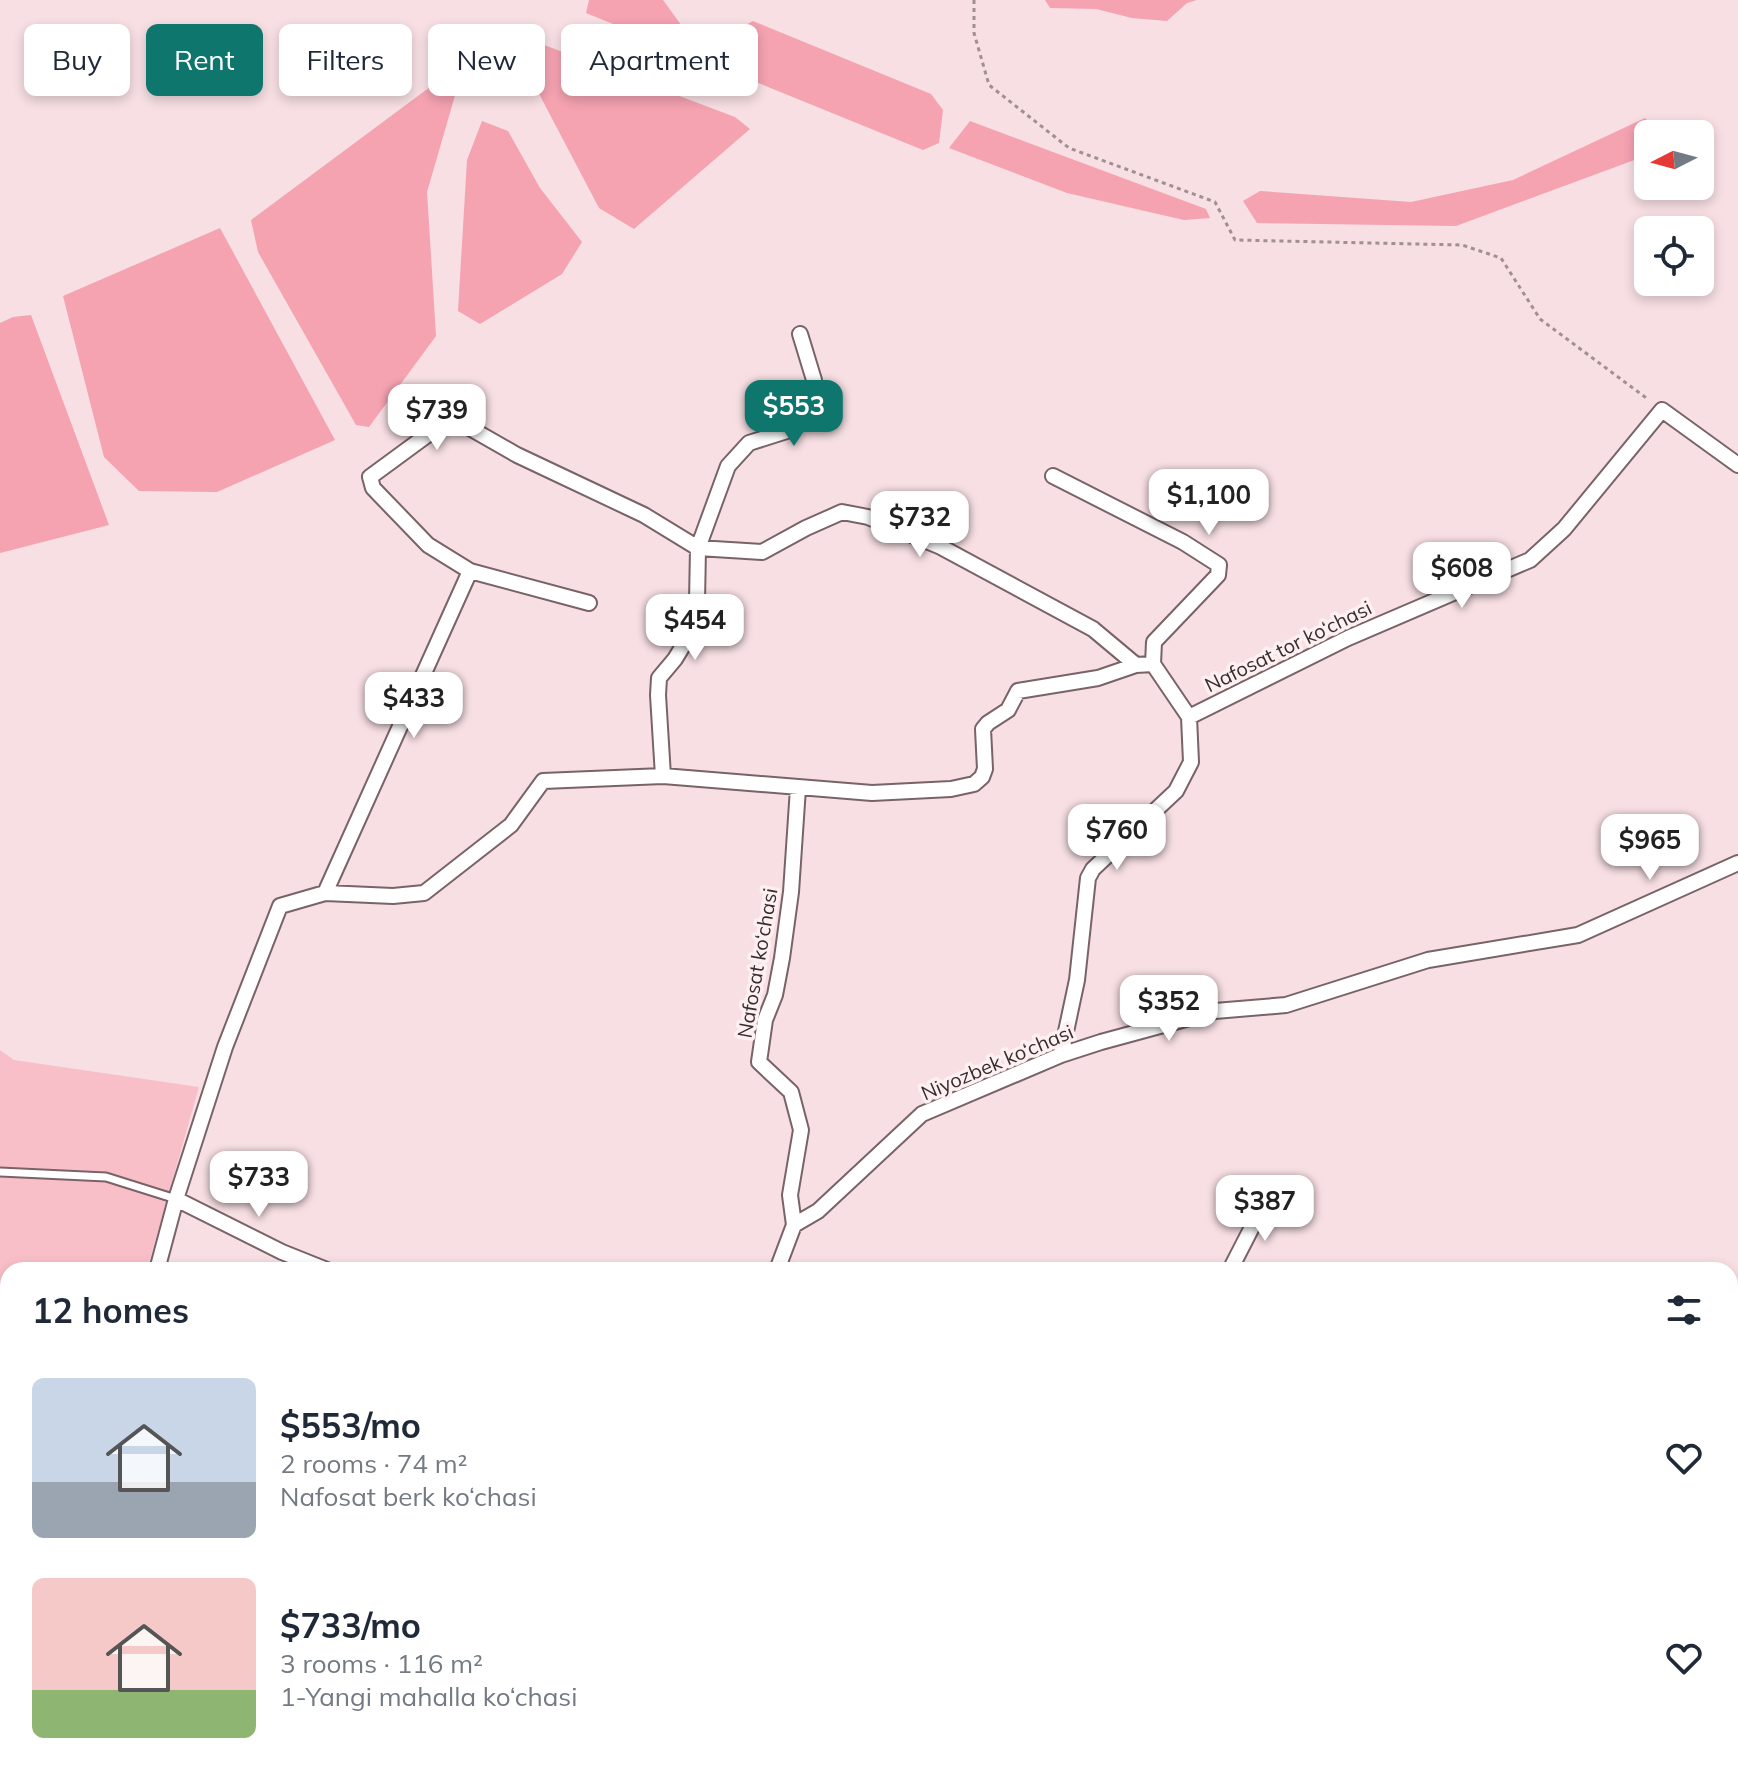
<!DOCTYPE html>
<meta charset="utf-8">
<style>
:root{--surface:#fff;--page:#f6f6f7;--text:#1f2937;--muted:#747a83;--accent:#0f766e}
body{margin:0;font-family:Mulish,sans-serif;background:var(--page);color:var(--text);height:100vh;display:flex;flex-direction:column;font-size:30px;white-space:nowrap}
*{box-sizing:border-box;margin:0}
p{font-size:26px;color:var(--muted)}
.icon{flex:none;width:44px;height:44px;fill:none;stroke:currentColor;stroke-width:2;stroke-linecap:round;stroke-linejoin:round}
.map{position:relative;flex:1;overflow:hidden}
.side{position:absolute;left:0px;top:1262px;width:1738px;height:512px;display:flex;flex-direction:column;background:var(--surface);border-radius:24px 24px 0 0;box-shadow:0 4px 12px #0003}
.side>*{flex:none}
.hud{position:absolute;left:24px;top:24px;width:800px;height:72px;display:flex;gap:16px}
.needle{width:52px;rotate:264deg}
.buttons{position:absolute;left:1634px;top:120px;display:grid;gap:16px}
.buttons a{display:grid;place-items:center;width:80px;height:80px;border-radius:12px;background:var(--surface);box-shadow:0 4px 12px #0003;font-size:40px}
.price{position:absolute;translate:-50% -68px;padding:0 18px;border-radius:16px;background:#fff;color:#222;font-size:26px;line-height:52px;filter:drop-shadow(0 2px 4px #0008)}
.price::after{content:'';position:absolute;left:50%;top:48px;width:24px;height:18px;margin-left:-12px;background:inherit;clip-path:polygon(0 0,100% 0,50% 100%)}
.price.on{background:var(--accent);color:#fff}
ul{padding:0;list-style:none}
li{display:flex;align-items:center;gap:24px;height:200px;padding:0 32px}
li span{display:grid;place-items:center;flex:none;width:224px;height:160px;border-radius:12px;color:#555}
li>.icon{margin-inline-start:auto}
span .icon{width:96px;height:96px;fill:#fffc;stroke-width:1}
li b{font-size:34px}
h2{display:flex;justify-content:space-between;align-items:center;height:96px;padding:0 32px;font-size:34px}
.tag{padding:0 28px;border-radius:12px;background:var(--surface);box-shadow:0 4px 12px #0003;font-size:28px;line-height:72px}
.tag.on{background:var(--accent);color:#fff}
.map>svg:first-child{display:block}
</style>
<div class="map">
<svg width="1738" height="1774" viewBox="0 0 1738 1774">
<rect width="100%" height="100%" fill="#f7dfe3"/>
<path fill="#f9bfc9" d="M0 1050 14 1060 199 1087 147 1270H8V1373H0Z"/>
<path fill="#f5a2b1" d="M589 0H663L692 40 727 35 753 21 931 94 943 110 939 143 923 150 586 13Z
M1045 0H1197L1187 3 1167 21 1132 18 1096 9 1050 8Z
M531 40 735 117 750 129 634 229 599 208 526 69Z
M465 61 427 192 436 336 369 427 356 425 258 252 251 220Z
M1645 118 1660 134H1648V155L1456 226 1257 223 1243 201 1260 191 1411 202 1513 180Z
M482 121 508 131 540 188 582 242 562 274 480 324 458 311 467 160Z
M970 121 1206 209 1210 218 1184 220 1067 193 949 148Z
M220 228 335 440 217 492 139 491 104 457 63 296Z
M31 315 109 525 0 553V323L13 317Z"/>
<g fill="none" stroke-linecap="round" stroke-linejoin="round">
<g stroke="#786367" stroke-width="11">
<path id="lane" d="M0 1172 106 1177 176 1199"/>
</g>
<g stroke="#786367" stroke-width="18">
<path id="street" d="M1053 476 1183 542 1219 565 1218 575 1154 642 1153 664
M589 603 470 571 428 545 373 488 370 477 434 430 461 423 517 455 644 515 698 548 762 552 806 528 842 512 868 517 941 547 1093 629 1136 665
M1189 717 1348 638 1530 560 1564 529 1662 410 1738 465
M663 776 658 695 659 678 675 659 690 634 697 602 698 548 728 466 749 443 793 429 814 412V380L800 334
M325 893 470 571
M1061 1055 1077 980 1088 878 1093 869 1176 791 1191 762 1189 717
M176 1199 282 1252 327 1270
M794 1225 790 1195 801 1130 791 1092 759 1062 765 1020 775 995 782 958 791 892 798 788
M157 1270 176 1199 225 1047 280 906 325 893 393 896 424 893 511 825 543 781 663 776 872 793 951 789 974 784 982 777 985 769 983 729 988 723 1008 710 1018 691 1098 678 1136 665 1153 664 1189 717
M777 1270 794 1225 818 1211 922 1114 1061 1055 1101 1042 1215 1011 1286 1005 1428 960 1578 935 1738 863
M1230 1270 1267 1198
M0 1381 8 1382
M1730 1537 1738 1541
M0 1604 8 1608
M1730 1653 1738 1654
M0 1724 8 1728
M88 1766 104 1774
M277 1766 291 1774
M1062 1766 1075 1774
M1290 1766 1303 1774
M1570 1766 1585 1774"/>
</g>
<path stroke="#a19092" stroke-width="3" stroke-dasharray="4 4" stroke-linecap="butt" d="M974 0V33L989 85 1069 148 1215 202 1235 240 1462 245 1501 258 1540 319 1649 400"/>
<use href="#lane" stroke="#fff" stroke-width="7"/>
<use href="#street" stroke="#fff" stroke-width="14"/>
</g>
<g text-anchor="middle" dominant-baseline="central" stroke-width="7" stroke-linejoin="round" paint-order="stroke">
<g font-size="20" fill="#362d2e" stroke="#feeff1">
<text transform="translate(1288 646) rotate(-26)">Nafosat tor ko‘chasi</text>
<text transform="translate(757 963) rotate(-80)">Nafosat ko‘chasi</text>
<text transform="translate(997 1062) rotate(-23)">Niyozbek ko‘chasi</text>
</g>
</g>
</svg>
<div class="buttons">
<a><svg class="needle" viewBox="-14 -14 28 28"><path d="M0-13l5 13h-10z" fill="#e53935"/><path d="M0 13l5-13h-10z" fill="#747a83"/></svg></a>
<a><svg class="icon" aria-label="locate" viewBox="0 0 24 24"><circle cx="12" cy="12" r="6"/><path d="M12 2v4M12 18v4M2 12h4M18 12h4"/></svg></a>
</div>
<b class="price on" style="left:794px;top:448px">$553</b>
<b class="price" style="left:437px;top:452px">$739</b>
<b class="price" style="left:1209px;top:537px">$1,100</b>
<b class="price" style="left:920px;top:559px">$732</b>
<b class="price" style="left:1462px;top:610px">$608</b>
<b class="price" style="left:695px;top:662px">$454</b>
<b class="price" style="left:414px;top:740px">$433</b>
<b class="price" style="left:1117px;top:872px">$760</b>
<b class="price" style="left:1650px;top:882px">$965</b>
<b class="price" style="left:1169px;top:1043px">$352</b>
<b class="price" style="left:259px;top:1219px">$733</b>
<b class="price" style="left:1265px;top:1243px">$387</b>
<div class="hud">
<a class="tag">Buy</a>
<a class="tag on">Rent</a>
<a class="tag">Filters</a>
<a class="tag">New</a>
<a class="tag">Apartment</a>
</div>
<section class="side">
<h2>12 homes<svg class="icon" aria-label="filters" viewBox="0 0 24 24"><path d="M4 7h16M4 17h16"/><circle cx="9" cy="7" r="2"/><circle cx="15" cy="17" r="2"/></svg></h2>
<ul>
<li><span style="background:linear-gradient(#c9d6e8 65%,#9aa5b1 0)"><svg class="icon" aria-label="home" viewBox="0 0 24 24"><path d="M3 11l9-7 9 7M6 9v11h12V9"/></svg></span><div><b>$553/mo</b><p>2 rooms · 74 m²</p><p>Nafosat berk ko‘chasi</p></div><svg class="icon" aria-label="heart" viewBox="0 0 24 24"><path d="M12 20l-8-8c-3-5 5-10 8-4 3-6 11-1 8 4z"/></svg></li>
<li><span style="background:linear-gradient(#f6c9c9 70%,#8fb573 0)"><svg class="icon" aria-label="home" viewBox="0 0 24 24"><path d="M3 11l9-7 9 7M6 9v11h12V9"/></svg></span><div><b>$733/mo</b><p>3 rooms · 116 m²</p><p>1-Yangi mahalla ko‘chasi</p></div><svg class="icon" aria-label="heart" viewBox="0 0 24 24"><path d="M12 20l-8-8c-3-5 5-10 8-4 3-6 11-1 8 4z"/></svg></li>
</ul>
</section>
</div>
